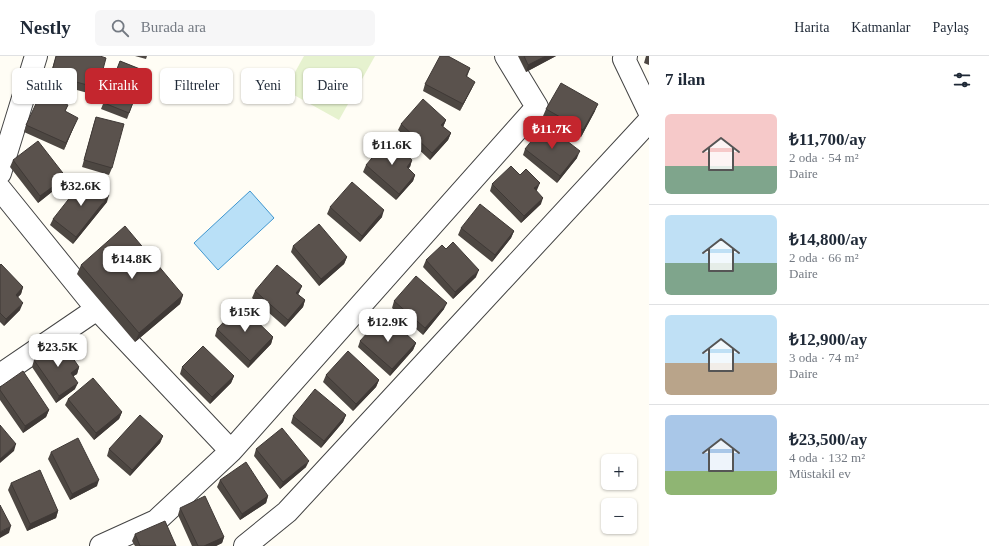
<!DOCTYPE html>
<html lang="tr">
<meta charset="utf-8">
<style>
:root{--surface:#fff;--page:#f6f6f7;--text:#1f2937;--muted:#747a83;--line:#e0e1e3;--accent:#c4262e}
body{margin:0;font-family:"Times New Roman",serif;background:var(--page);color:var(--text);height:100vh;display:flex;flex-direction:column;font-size:15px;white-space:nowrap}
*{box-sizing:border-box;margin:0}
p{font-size:13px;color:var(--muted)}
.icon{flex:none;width:22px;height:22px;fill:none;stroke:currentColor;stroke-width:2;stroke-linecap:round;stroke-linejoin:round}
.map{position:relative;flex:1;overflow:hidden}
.sheet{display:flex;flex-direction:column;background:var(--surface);width:340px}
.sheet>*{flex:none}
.guide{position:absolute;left:12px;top:12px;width:380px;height:36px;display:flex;gap:8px}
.fabs{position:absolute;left:601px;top:398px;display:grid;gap:8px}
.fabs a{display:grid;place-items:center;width:36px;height:36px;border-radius:6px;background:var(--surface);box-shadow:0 1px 3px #0004;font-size:20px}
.price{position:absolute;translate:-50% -34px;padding:0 9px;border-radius:8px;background:#fff;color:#222;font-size:13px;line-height:26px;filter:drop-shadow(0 1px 2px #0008)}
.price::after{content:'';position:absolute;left:50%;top:24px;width:12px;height:9px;margin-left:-6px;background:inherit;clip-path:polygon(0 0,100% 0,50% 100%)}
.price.on{background:var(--accent);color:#fff}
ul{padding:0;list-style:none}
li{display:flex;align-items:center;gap:12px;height:100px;padding:0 16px}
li+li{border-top:1px solid var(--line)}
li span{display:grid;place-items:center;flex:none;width:112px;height:80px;border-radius:6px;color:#555}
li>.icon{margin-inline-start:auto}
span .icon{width:48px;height:48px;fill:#fffc;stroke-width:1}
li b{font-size:17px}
h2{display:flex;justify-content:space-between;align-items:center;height:48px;padding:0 16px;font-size:17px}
.tag{padding:0 14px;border-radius:6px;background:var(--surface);box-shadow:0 1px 3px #0004;font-size:14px;line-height:36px}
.tag.on{background:var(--accent);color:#fff}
header{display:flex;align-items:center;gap:24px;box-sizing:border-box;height:56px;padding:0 20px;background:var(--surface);border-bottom:1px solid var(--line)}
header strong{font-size:19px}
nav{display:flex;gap:22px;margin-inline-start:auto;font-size:14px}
.search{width:280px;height:36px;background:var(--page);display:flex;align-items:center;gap:10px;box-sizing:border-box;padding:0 14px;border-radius:6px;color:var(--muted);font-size:15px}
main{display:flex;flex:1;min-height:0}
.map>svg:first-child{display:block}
</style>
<header>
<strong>Nestly</strong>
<div class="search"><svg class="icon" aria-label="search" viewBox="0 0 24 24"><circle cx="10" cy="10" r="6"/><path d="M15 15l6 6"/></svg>Burada ara</div>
<nav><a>Harita</a><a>Katmanlar</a><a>Paylaş</a></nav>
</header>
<main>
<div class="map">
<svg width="649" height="490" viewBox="0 0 649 490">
<rect width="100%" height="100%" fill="#fffdf5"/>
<path fill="#e6f2cf" d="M304 0H375L339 64 285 34Z"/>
<path fill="#b9e0f7" stroke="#3f96cf" d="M250 135 274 162 218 214 194 187Z"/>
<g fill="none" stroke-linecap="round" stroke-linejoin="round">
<g stroke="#444" stroke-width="24">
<path id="minor" d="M626 0 624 3 649 55
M0 117 36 0
M0 133 97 253 231 395
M0 319 97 253
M101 490 156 465 231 395 537 51 506 0
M245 490 287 456 649 65"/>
</g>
<use href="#minor" stroke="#fff" stroke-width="22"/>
</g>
<path fill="#4d4742" d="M56 0H100L98 32 95 39 48 26Z
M135 0H147L146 3Z
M518 0H556L526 16Z
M646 0H649V9L644 7Z
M120 5 145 15 127 63 101 53Z
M470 12 467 21 472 32 460 55 423 35 425 28Z
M68 49 65 56 75 68 64 94 24 76 26 69Z
M546 53 595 55 581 81 543 60Z
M96 61 112 112 109 119 82 111 94 67Z
M446 64 443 71 451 77 448 84 430 104 398 74 401 68Z
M525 93 577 102 557 127 523 99Z
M13 104 63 127 38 147 10 111Z
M412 104 410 111 408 112 415 119 413 125 396 144 363 116 366 109Z
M520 119 537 134 536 135 541 148 521 167 490 135 492 128Z
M107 146 73 188 50 169 53 163Z
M330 151 382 161 360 186 327 158Z
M461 172 514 175 511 182 492 206 458 179Z
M293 190 347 201 344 208 319 230 291 196Z
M446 193 476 221 453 243 423 211 426 204Z
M0 209 23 231 21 238 18 241 20 254 4 270 0 266Z
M81 209 183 239 180 248 135 286 77 218Z
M302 230 298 238 305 244 303 251 285 271 252 242 255 235Z
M394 245 444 253 423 279 392 252Z
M217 273 273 281 271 288 248 312 215 280Z
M360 285 416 287 413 294 390 320 358 291Z
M34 304 79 311 77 318 73 320 75 333 56 347 32 311Z
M182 311 234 320 231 327 210 348 180 318Z
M326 319 379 324 376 331 353 355 323 326Z
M0 331 49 354 46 361 23 377 0 344Z
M68 343 122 356 119 363 94 384 65 349Z
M346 359 343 366 321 392 291 367 293 360Z
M163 380 160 387 130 420 107 400 109 393Z
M256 393 306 411 280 433 254 400Z
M51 396 97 430 70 444 48 403Z
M220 424 268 440 266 447 240 464 217 431Z
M11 427 58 455 56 462 27 475 8 434Z
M180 452 224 481 222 487 216 490H192L178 459Z
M135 478 176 490H135L132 485Z"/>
<path fill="#3f3936" d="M546 0H556L526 16 528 9Z
M475 26 472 32 460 55 463 48Z
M598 48 595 55 581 81 583 74Z
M78 62 75 68 64 94 66 87Z
M446 64 443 71 441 69Z
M451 77 448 84 430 104 432 97Z
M580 95 577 102 557 127 560 120Z
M412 104 410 111 404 117 407 111Z
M415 119 413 125 396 144 399 138Z
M66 121 63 127 38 147 40 140Z
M540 127 537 134 531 139 534 132Z
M109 139 107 146 73 188 76 181Z
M543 142 541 148 521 167 524 160Z
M384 154 382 161 360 186 362 180Z
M514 175 511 182 492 206 495 199Z
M347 201 344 208 319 230 321 223Z
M479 214 476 221 453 243 455 236Z
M302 230 299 237 294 243 296 237Z
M23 231 21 238 13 246 16 239Z
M183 239 180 248 135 286 139 277Z
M305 244 303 251 285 271 288 264Z
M23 247 20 254 4 270 6 263Z
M447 247 444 253 423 279 425 272Z
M273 281 271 288 248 312 250 305Z
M416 287 413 294 390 320 392 313Z
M79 311 77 318 69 323 71 317Z
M234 320 231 327 210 348 212 341Z
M379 324 376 331 353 355 356 348Z
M78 327 75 333 56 347 59 340Z
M49 354 46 361 23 377 25 370Z
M122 356 119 363 94 384 96 377Z
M346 359 343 366 321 392 324 385Z
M163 380 160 387 130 420 132 414Z
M16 388 14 395 0 407V403Z
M309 405 306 411 280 433 283 426Z
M99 424 97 430 70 444 72 438Z
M268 440 266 447 240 464 242 458Z
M58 455 56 462 27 475 30 468Z
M11 470 9 477 0 482V476Z
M224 481 222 487 216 490H204Z"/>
<path fill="#5a524d" stroke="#3f3936" d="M56 0H100L106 2 98 32 51 19Z
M440 0H448L470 12 466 20 475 26 463 48 425 28Z
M524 0H546L528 9Z
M120 5 145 15 129 57 104 47Z
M561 27 598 48 583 74 546 53Z
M41 37 68 49 65 55 78 62 66 87 26 69Z
M423 43 446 64 441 69 451 77 432 97 401 68Z
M96 61 124 68 112 112 84 104Z
M545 68 580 95 560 120 525 93Z
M388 83 412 104 407 111 415 119 399 138 366 109Z
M38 85 66 121 40 140 13 104Z
M511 110 520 119 526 113 540 127 534 132 543 142 524 160 492 128Z
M86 121 109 139 76 181 53 163Z
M352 126 384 154 362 180 330 151Z
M480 148 514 175 495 199 461 172Z
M319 168 347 201 321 223 293 190Z
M125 170 183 239 139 277 81 209Z
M453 186 479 214 455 236 426 204 442 189 446 193Z
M1 208 23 231 16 239 23 247 6 263 0 257V209Z
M277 209 302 230 296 237 305 244 288 264 255 235Z
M416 220 447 247 425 272 394 245Z
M240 249 273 281 250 305 217 273Z
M378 265 387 272 393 266 416 287 392 313 360 285Z
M61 285 79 311 71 317 78 327 59 340 34 304Z
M203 290 234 320 212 341 182 311Z
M348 295 379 324 356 348 326 319Z
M23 315 49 354 25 370 0 334V331Z
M93 322 122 356 96 377 68 343Z
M315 333 346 359 324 385 293 360Z
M140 359 163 380 132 414 109 393Z
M0 369 16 388 0 403Z
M282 372 309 405 283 426 256 393Z
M78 382 99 424 72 438 51 396Z
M246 406 268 440 242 458 220 424Z
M40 414 58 455 30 468 11 427Z
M205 440 224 481 204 490H198L180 452Z
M0 449 11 470 0 476Z
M165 465 176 490H140L135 478Z"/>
</svg>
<div class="fabs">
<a>+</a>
<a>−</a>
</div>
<b class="price on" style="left:552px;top:94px">₺11.7K</b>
<b class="price" style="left:392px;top:110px">₺11.6K</b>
<b class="price" style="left:81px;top:151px">₺32.6K</b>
<b class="price" style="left:132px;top:224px">₺14.8K</b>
<b class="price" style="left:245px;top:277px">₺15K</b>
<b class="price" style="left:388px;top:287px">₺12.9K</b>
<b class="price" style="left:58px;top:312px">₺23.5K</b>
<div class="guide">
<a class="tag">Satılık</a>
<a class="tag on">Kiralık</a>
<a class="tag">Filtreler</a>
<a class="tag">Yeni</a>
<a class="tag">Daire</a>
</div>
</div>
<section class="sheet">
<h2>7 ilan<svg class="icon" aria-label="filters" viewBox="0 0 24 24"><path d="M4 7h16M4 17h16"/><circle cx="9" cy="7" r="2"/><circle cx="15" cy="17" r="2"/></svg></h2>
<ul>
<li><span style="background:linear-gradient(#f6c9c9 65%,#7fa58c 0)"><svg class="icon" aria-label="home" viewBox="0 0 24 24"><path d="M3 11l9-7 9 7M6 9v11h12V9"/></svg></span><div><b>₺11,700/ay</b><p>2 oda · 54 m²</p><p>Daire</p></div></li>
<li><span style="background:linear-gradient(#bfe0f5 60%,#7fa58c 0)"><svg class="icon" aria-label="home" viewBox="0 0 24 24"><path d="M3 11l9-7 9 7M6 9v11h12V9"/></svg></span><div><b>₺14,800/ay</b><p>2 oda · 66 m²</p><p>Daire</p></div></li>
<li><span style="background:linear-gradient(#bfe0f5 60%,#b9a48a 0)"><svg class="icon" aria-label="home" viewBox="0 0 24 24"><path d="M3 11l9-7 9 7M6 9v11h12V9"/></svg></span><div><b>₺12,900/ay</b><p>3 oda · 74 m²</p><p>Daire</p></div></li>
<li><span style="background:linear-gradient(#a9c7e8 70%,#8fb573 0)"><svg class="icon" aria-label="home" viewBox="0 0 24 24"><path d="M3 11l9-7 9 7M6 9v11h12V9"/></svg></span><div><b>₺23,500/ay</b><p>4 oda · 132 m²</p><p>Müstakil ev</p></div></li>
</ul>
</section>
</main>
